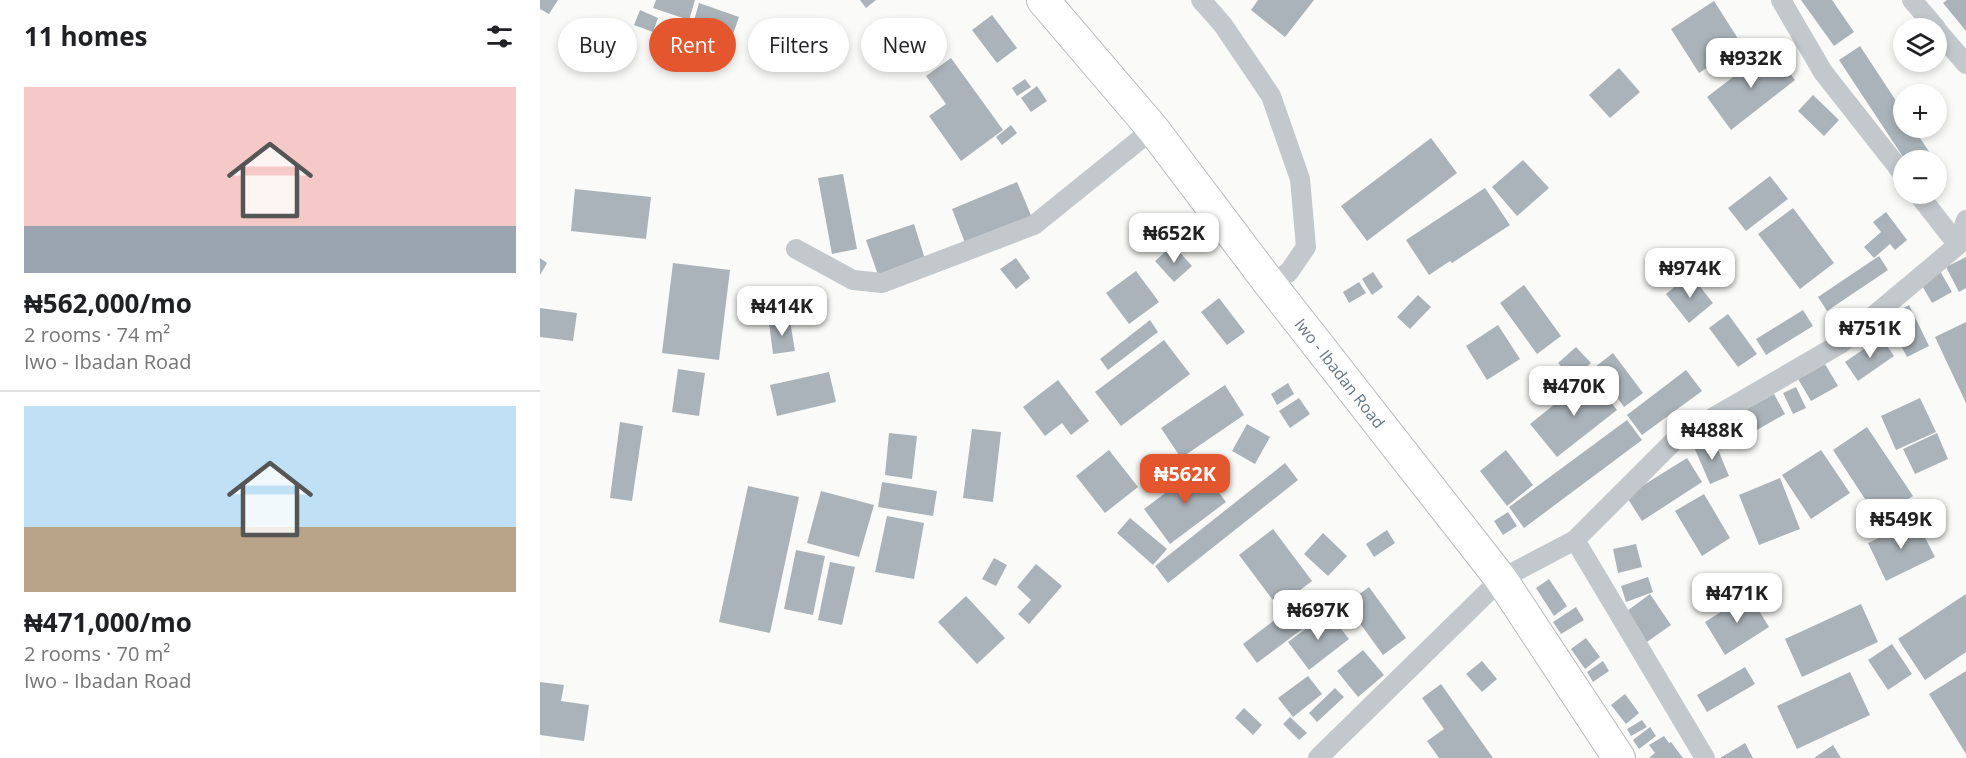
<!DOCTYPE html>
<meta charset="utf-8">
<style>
:root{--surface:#fff;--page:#f6f6f6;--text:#202124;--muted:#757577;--line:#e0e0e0;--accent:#e4572e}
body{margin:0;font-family:"Open Sans",sans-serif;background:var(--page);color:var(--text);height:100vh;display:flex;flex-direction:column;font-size:22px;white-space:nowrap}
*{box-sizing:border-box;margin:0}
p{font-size:20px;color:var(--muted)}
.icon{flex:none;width:33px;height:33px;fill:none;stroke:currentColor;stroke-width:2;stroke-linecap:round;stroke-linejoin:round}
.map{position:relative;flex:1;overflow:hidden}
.side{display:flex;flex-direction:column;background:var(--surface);width:540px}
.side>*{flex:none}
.top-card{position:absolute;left:18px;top:18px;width:570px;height:54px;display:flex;gap:12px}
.fabs{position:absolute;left:1353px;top:18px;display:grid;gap:12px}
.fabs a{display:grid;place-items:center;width:54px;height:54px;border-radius:50%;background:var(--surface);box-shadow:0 3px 9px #0003;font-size:30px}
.price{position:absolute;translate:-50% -51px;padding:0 14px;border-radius:12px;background:#fff;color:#222;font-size:20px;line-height:39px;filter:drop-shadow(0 2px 3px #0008)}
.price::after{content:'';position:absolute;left:50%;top:36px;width:18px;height:14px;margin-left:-9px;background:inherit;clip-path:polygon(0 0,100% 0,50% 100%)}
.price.on{background:var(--accent);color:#fff}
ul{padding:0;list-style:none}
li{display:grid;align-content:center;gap:12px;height:318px;padding:0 24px}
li+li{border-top:2px solid var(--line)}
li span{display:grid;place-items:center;height:186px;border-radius:0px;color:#555}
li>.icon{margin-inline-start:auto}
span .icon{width:108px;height:108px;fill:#fffc;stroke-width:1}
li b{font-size:26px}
h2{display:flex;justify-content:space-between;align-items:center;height:72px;padding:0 24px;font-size:26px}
.pill{padding:0 21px;border-radius:27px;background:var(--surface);box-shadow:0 3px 9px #0003;font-size:21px;line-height:54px}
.pill.on{background:var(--accent);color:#fff}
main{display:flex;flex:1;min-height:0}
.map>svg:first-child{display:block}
</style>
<main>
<section class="side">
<h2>11 homes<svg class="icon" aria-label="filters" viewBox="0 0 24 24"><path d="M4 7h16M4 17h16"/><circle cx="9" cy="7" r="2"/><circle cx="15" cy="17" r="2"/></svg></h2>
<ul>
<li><span style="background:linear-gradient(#f6c9c9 75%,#9aa5b1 0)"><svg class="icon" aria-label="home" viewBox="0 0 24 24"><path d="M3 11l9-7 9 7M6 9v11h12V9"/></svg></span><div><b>₦562,000/mo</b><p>2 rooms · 74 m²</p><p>Iwo - Ibadan Road</p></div></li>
<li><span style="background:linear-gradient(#bfe0f5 65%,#b9a48a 0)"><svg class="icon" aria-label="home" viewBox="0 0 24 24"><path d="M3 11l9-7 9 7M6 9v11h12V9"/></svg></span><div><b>₦471,000/mo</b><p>2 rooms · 70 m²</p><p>Iwo - Ibadan Road</p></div></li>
</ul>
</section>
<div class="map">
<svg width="1426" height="758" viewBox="0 0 1426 758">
<rect width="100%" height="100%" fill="#fafaf8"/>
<path fill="#aab3b9" d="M0 0H18L9 14 0 9Z
M116 0H155L149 20 113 8Z
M320 0H336L326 8Z
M718 0H774L745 37 711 10Z
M1261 0H1292L1314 32 1294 46Z
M1407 0H1426V31L1403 3Z
M1174 1 1202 45 1159 73 1131 29Z
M159 3 199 17 192 37 153 24Z
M100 10 118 18 113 32 94 25Z
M452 15 477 48 457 63 432 30Z
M1320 46 1364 113V128H1373L1395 160H1365L1299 60Z
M1231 48 1255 80 1191 130 1167 97Z
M411 58 463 130 421 161 389 116 406 104 386 76Z
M1079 68 1100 92 1070 118 1049 95Z
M485 79 491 87 477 96 472 88Z
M497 86 507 101 491 112 481 98Z
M1273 95 1299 120 1284 136 1258 111Z
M471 125 477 133 462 145 456 137Z
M891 138 917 173 827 241 801 206Z
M983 160 1009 188 977 216 952 187Z
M303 174 317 249 292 254 278 178Z
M1230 176 1248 199 1206 231 1188 208Z
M477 182 493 220 427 248 412 209Z
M945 188 970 225 912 263 910 261 889 275 866 240Z
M35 189 111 197 106 239 31 231Z
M1253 208 1294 263 1260 289 1218 234Z
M1346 212 1367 240 1355 250 1350 244 1334 258 1324 247 1341 232 1333 222Z
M374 224 385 259 338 275 326 240Z
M633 245 652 266 634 282 615 261Z
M1339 256 1348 270 1287 311 1278 297Z
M1426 257V288L1419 292 1406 267Z
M0 258 7 263 0 275Z
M476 258 490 278 476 289 460 269Z
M133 263 190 270 179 360 122 353Z
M596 271 619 302 589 324 566 293Z
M1400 271 1412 292 1392 303 1380 282Z
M833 272 843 287 832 295 822 279Z
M1150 274 1173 303 1149 323 1126 294Z
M819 282 826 293 809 303 803 292Z
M984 285 1021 336 997 354 960 303Z
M878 295 891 307 870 329 857 317Z
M679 298 705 332 687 345 661 312Z
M1369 305 1389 346 1367 357 1346 317Z
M0 308 37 313 33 341 0 337Z
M1263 310 1273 326 1226 355 1216 339Z
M1188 314 1217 354 1198 367 1169 328Z
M610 320 618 332 568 370 560 359Z
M250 321 255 351 233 354 229 323Z
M1426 322V403L1395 337Z
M958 325 980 359 947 380 926 346Z
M1341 337 1354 356 1318 381 1305 362Z
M624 340 650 374 581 426 555 392Z
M1036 347 1051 363 1033 379 1018 363Z
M1073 353 1103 393 1084 407 1055 367Z
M1285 364 1298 386 1271 401 1258 379Z
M138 369 165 373 159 416 132 412Z
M1146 370 1162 391 1102 435 1087 415Z
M289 372 296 402 237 416 230 385Z
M1050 376 1077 410 1017 457 990 424Z
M518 380 549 421 531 435 522 423 505 436 483 407Z
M748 383 754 394 737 405 731 394Z
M685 385 704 415 641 458 621 428Z
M1256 387 1266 408 1253 414 1243 393Z
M1234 394 1245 414 1196 442 1185 421Z
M759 398 770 414 750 428 739 411Z
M1380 398 1396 432 1356 450 1341 416Z
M1087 420 1102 440 984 528 969 507Z
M80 422 103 426 92 501 70 498Z
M707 424 730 437 715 464 692 451Z
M1327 427 1373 496 1338 519 1293 450Z
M432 429 461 432 453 502 423 498Z
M349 433 377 436 372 479 345 475Z
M1397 433 1408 459 1375 474 1363 449Z
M1173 438 1189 476 1170 484 1154 447Z
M569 450 598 487 565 513 536 476Z
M966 450 993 485 967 506 940 471Z
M1281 450 1310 493 1271 519 1242 475Z
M1147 458 1162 482 1102 521 1086 496Z
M745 463 758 480 628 583 615 566Z
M660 467 686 502 630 544 604 509Z
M1240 478 1260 529 1219 545 1199 495Z
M342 482 397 491 393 516 338 507Z
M208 486 259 497 230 633 179 622Z
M281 491 334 505 319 557 267 543Z
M1164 494 1190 538 1162 556 1135 511Z
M968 512 977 526 963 535 954 521Z
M347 516 384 523 374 579 335 572Z
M590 518 627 549 613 565 577 533Z
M1376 520 1395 557 1346 581 1328 543Z
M733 529 772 581 738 607 699 555Z
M847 530 855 543 834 557 826 544Z
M783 533 807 556 788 576 764 554Z
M1096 544 1102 567 1078 573 1073 549Z
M256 550 285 556 273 615 244 609Z
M454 558 467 565 456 586 442 579Z
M290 562 315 567 302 625 278 620Z
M496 564 522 586 489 624 478 614 491 600 477 587Z
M1108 577 1113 592 1086 602 1081 586Z
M1009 579 1027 606 1014 616 996 588Z
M829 587 866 638 843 655 806 604Z
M774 590 789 609 717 663 703 644Z
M1110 594 1131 625 1104 644 1083 614Z
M1209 594 1229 627 1185 655 1165 622Z
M1426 594V652L1385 680 1358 639Z
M426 596 465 638 437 664 398 622Z
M1321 604 1338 642 1262 677 1245 639Z
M1036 607 1044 620 1021 634 1013 622Z
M788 612 809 639 769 670 748 642Z
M1046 638 1060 657 1045 669 1031 649Z
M1352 644 1372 674 1348 690 1328 660Z
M823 650 844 675 818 697 797 671Z
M942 661 957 679 942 692 926 674Z
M1063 661 1069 671 1053 682 1047 672Z
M1205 667 1215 684 1167 712 1157 695Z
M1426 671V754L1389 694Z
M1310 672 1330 715 1257 749 1237 706Z
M768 676 782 694 753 717 738 698Z
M0 682 24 685 21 701 49 705 44 741 0 735Z
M901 684 953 758H899L887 741 904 729 882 698Z
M795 688 804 697 777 722 769 713Z
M1085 694 1099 713 1086 724 1071 705Z
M704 708 722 725 713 735 695 718Z
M750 717 767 733 759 740 743 724Z
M1102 720 1107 727 1091 736 1087 729Z
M1110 727 1116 736 1099 749 1093 740Z
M1124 736 1129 743 1131 742 1143 758H1109L1115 753 1109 745Z
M1205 743 1213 758H1180Z
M1293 745 1301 758H1274Z"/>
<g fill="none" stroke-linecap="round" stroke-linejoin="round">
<g stroke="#b5babe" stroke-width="34">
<g id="primary">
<path id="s1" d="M503 0 613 129 730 284 961 579 1079 758"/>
</g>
</g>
<path stroke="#c3c8cc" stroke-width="20" d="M661 0 683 25 731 96 760 179 766 247 749 272 730 284
M1241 0 1283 72 1364 175
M1372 0 1396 28
M1396 29 1426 64
M1378 194 1418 245
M256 249 313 280 342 283 494 225 613 129
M1035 540 1165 758
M778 758 961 579 1035 540 1136 439 1300 344 1418 245 1426 220"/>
<use href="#primary" stroke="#fff" stroke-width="32"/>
</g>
<g text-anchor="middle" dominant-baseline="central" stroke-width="6" stroke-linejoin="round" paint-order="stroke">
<g font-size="16" fill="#657683" stroke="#fff">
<text stroke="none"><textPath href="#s1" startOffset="477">Iwo - Ibadan Road</textPath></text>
</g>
</g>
</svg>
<div class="fabs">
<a><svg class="icon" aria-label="layers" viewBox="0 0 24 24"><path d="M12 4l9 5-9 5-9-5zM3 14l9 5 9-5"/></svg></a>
<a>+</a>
<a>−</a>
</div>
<b class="price" style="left:1211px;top:89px">₦932K</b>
<b class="price" style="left:634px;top:264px">₦652K</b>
<b class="price" style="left:1150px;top:299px">₦974K</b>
<b class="price" style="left:242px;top:337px">₦414K</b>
<b class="price" style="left:1330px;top:359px">₦751K</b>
<b class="price" style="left:1034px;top:417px">₦470K</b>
<b class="price" style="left:1172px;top:461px">₦488K</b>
<b class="price on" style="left:645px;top:505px">₦562K</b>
<b class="price" style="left:1361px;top:550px">₦549K</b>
<b class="price" style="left:1197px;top:624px">₦471K</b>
<b class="price" style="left:778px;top:641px">₦697K</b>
<div class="top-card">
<a class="pill">Buy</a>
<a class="pill on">Rent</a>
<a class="pill">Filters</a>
<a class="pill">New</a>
</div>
</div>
</main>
